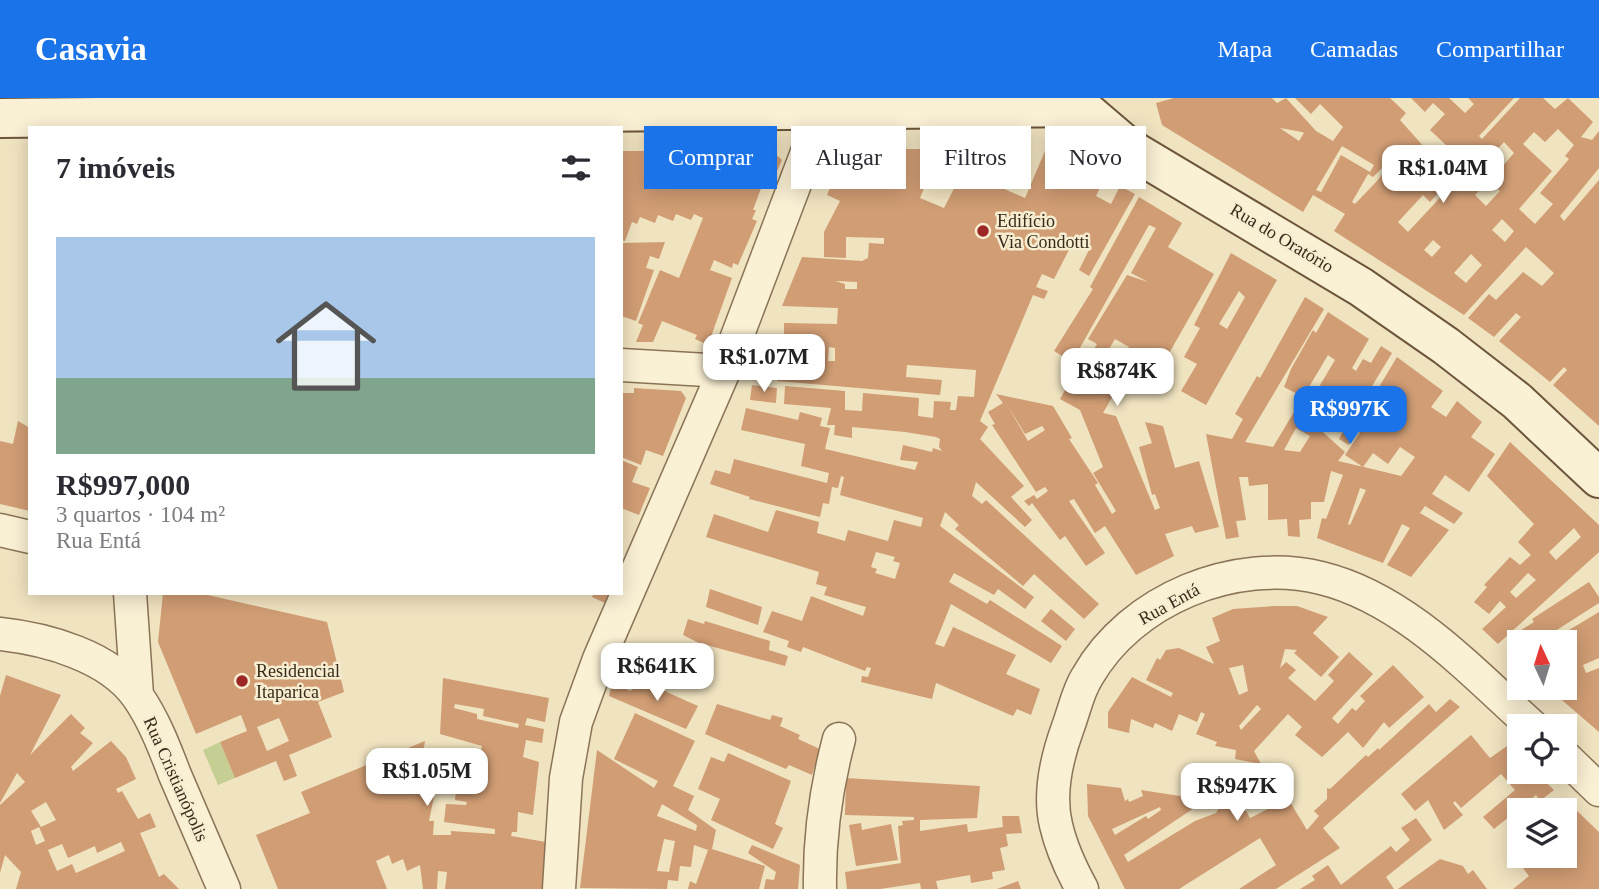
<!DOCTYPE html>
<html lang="pt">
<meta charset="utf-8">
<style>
:root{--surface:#fff;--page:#f7f7f7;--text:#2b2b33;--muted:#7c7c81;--line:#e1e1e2;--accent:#1a73e8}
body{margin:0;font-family:"Times New Roman",serif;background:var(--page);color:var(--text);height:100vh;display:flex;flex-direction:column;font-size:26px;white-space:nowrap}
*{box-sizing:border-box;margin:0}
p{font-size:23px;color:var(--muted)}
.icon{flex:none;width:38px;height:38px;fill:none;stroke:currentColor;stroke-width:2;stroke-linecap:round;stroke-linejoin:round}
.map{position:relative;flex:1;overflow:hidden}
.drawer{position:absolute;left:28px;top:28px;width:595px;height:469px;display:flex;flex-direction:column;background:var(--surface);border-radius:0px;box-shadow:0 4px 18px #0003}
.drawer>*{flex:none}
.guide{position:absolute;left:644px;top:28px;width:665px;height:63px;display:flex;gap:14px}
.needle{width:46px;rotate:356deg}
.buttons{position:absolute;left:1507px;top:532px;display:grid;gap:14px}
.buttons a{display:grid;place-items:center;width:70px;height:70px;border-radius:0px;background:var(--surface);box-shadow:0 4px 18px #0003;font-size:35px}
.price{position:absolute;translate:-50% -60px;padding:0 16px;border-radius:14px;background:#fff;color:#222;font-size:23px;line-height:46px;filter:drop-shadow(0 2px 4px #0008)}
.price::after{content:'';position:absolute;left:50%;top:42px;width:21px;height:16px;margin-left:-10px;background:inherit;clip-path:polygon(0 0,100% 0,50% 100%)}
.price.selected{background:var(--accent);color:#fff}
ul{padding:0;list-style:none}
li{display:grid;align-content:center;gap:14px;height:371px;padding:0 28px}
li+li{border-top:2px solid var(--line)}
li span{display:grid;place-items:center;height:217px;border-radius:0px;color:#555}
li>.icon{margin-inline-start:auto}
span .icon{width:126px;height:126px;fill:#fffc;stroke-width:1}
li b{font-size:30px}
h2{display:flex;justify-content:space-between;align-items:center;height:84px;padding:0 28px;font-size:30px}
.tag{padding:0 24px;border-radius:0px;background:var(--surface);box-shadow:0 4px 18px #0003;font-size:24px;line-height:63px}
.tag.selected{background:var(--accent);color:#fff}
header{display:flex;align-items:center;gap:42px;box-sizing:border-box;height:98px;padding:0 35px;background:var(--accent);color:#fff}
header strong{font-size:33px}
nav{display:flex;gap:38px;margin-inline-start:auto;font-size:24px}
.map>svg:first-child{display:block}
</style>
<header>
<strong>Casavia</strong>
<nav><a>Mapa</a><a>Camadas</a><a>Compartilhar</a></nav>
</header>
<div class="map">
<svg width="1599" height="791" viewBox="0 0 1599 791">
<rect width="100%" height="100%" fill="#f0e3c0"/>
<path fill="#c6cf93" d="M220 644 235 680 218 687 203 652Z"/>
<path fill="#d09d74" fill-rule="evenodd" d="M1174 0H1272L1277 5 1286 0 1316 33 1333 43 1343 29 1320 6 1311 16 1295 0H1390L1406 15 1400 22 1433 59 1446 47 1430 32 1445 16 1433 5 1425 14 1411 0H1449L1465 15 1474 6 1468 0H1514L1479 38 1482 41 1520 0H1543L1555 11 1568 0 1593 24 1581 39 1592 42 1599 33V70L1560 118 1564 123 1599 82V328L1553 287 1567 272 1564 269 1550 284 1499 243 1521 219 1516 215 1494 239 1468 220 1489 196 1496 202 1523 174 1542 188 1554 175 1526 149 1464 217 1334 133 1345 116 1313 97 1303 114 1162 27 1156 5ZM1280 30 1302 34 1304 35 1299 43ZM1558 31 1574 47 1565 58 1569 61 1540 95 1553 106 1535 126 1519 111 1552 73 1523 46 1534 34 1545 44ZM1504 44 1514 55 1501 70 1490 59ZM1342 48 1374 67 1370 74 1341 57 1321 94 1316 92ZM1384 68 1387 70 1377 83 1355 106 1352 104 1368 76 1373 79ZM1489 82 1500 93 1486 108 1475 97ZM1446 86 1450 89 1408 134 1398 124 1423 97 1430 104ZM1502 121 1514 133 1505 144 1492 132ZM1433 142 1441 149 1432 159 1424 152ZM1471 156 1482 167 1466 185 1454 175Z
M846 51H940L920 100 944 110 963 73 1025 100 1045 53 1083 65 1105 79 1096 98 1111 106 1120 88 1135 96 1089 178 1079 172 1089 152 1073 144 1054 181 1042 176 1036 189 1048 193 1044 201 1033 197 980 323 988 329 980 341 1024 388 1011 399 1032 422 1025 429 976 384 972 398 982 406 986 402 1099 506 1084 521 1034 476 1023 488 955 431 959 427 945 414 940 428 1034 499 1025 511 998 491 994 497 954 475 949 484 987 506 990 502 1062 548 1051 565 951 506 935 546 944 549 953 529 1016 557 1006 576 1040 591 1031 617 1017 611 1013 618 936 585 932 601 861 584 862 578 868 579 871 570 867 569 865 573 803 549 801 554 787 549 789 543 763 534 772 513 802 523 811 498 863 518 866 509 824 497 827 489 816 486 819 474 706 439 714 416 768 434 776 412 819 424 817 435 845 443 848 432 888 443 894 422 921 429 923 420 840 397 844 379 841 378 838 390 832 389 829 406 823 405 820 419 749 401 750 399 710 386 715 372 730 376 734 361 827 385 829 375 801 368 805 346 741 332 746 310 798 322 800 314 822 320 820 328 830 330 825 351 915 372 918 364 900 362 903 347 932 354 933 350 942 353 939 349 940 341 936 339 905 334 852 329V340L834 337 835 327H827L831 310 784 306 785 288 845 293V312L862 313 863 295 919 300 918 318 933 320 934 303 951 304 950 312H956L958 298 974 299 976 272 907 267 906 279 942 282 940 297 777 283 779 261 775 260 776 236 784 237V225L837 226 838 210 782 208 802 159 862 163 868 160 869 145 884 146V140L846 139V160L824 159V134L840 103 827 97ZM835 183 857 184V191H845V186ZM829 249 835 250V263H828ZM876 454 895 459 893 463 900 465 895 481 875 475 877 471 871 469Z
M748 52 772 53 782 62 774 80 752 81 763 85 753 112H756L752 121 757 123 738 167 733 165 732 170 714 162 710 172 732 180 708 247 695 241 697 237 662 223 653 244H636L643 227 638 225 660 172 679 180 703 120 694 116 691 122 676 116 673 123 658 117 655 125 640 119 637 126 632 124 625 143 621 142V53H729L723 67 748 77Z
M1139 99 1182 125 1168 149 1214 176 1146 296 1122 283 1127 273 1118 267 1129 249 1115 241 1090 283 1114 296 1103 315 1116 318 1155 412 1160 410 1155 396 1152 397 1139 349 1152 345 1145 324 1163 328 1175 370 1199 363 1219 429 1195 435 1192 428 1165 436 1174 458 1136 477 1105 428 1095 435 1074 401 1069 403 1105 455 1086 468 1065 438 1060 442 1032 405 1029 408 1024 403 1034 397 1037 401 1048 393 1045 389 1036 394 992 327 995 326 988 314 1003 305 996 296 1053 308 1072 340 1069 341 1098 385 1095 387 1112 416 1116 413 1093 375 1103 369 1080 312 1060 301 1084 258 1088 261 1097 246 1088 241 1127 177 1148 184 1131 175 1156 130 1149 127 1072 264 1054 253 1093 191 1090 189ZM1006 305 1025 336 1042 328 1045 332 1028 343Z
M665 144 659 161 650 158 646 170 654 172 636 223 621 218V145Z
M1231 155 1277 182 1206 307 1181 293 1197 266 1184 259 1200 230 1194 227ZM1239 193 1245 199 1227 231 1219 226Z
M1305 199 1324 211 1245 344 1273 349 1303 299 1284 289 1291 271 1313 232 1316 235 1328 214 1369 241 1352 270 1356 273 1363 261 1371 265 1381 248 1392 255 1354 318 1363 324 1349 347 1339 341 1345 330 1323 316 1316 328 1345 354 1338 363 1368 370 1401 378 1415 359 1400 349 1388 366 1373 355 1363 369 1345 357 1368 323 1361 319 1397 259 1443 293 1431 309 1446 319 1457 303 1482 324 1471 339 1495 356 1469 394 1445 377 1432 396 1463 415 1454 426 1425 408 1420 415 1449 432 1411 479 1387 467 1410 430 1402 426 1383 465 1317 440 1322 420 1326 421 1343 377 1331 373 1324 404H1311V421L1299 422 1300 439 1288 438 1287 421 1268 422V386L1249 388 1248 379H1239L1246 422 1236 423 1239 439 1226 441 1206 336 1232 341 1243 321 1235 316 1257 278 1260 280ZM1328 257 1335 262 1310 304 1303 299ZM1296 330 1310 338 1300 354 1284 352ZM1360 390 1366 392 1350 427 1348 426Z
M752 287 777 290 776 305 750 302Z
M634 290 681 293 686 300 663 358 646 352 641 367 621 359V295H634Z
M18 323 30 330V413L0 406V343L13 346Z
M1510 344 1599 427V454L1498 546 1482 531 1506 509 1500 503 1489 516 1474 504 1487 489 1484 487 1510 459 1520 467 1531 457 1518 444 1534 426 1487 378ZM1574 430 1581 439 1556 462 1549 454ZM1528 475 1536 482 1516 500 1510 494Z
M621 362 638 369 632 384 650 390 639 417 621 410Z
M1589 484 1599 499V505L1538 544H1521L1515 536 1534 524 1532 521Z
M710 491 762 509 758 527 706 509Z
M163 495H199L327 524 344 594 318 604 332 639 289 657 297 678 284 683 276 663 235 680 220 644 247 633 241 617 196 636 158 544ZM279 620 289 643 267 653 257 629Z
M594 495H609L605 505 592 499Z
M1275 508H1297L1328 519 1313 535 1339 559 1321 579 1294 555 1297 552 1285 551 1280 570 1286 564 1296 572 1288 580 1315 603 1334 583 1328 577 1349 554 1373 576 1332 620 1338 626 1352 610 1356 613 1365 603 1360 598 1393 567 1424 599 1389 630 1384 624 1363 650 1348 634 1322 659 1295 637 1302 629 1288 616 1254 653 1261 666 1235 661 1236 652 1215 648 1217 644 1196 636 1205 616 1201 614 1197 624 1179 616 1172 633 1155 625 1153 630 1131 621 1129 635 1108 630V614L1132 579 1171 599 1173 595 1146 582 1157 560 1160 562 1166 552 1179 550 1214 566 1206 549 1220 543 1212 520 1233 511ZM1243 567 1248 593 1239 597 1229 570ZM1257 607 1261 611 1241 632 1239 628Z
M1051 511 1075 531 1066 543 1041 523Z
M1599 514V560L1583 567 1586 575 1599 570V634L1548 590H1564V544H1549Z
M688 521 704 526 705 523 770 543 769 552 788 558 785 568 699 545 683 537Z
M6 577 61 597 30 657 71 616 85 630 80 635 93 645 71 669 73 673 111 643 126 659 136 681 116 691 118 695 122 693 138 721 150 715 156 729 140 735 159 779 164 776 179 791H16L21 774 5 757 0 775V707L25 684 17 675 0 705V598ZM46 704 56 722 41 729 31 713ZM39 729 45 743 36 747 31 733ZM121 744 125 753 76 775 72 766 57 773 48 752 62 746 68 760 95 748 97 755Z
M443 580 549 600 545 624 527 620 525 627 544 631 542 645 526 642 523 659 539 664 533 717 518 714 517 734H512L511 738 546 744 542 791H445L447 774 438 773 437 791H423L420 767 407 773 403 761 392 766 389 757 376 763 387 791H278L256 737 310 715 301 694 425 643 421 667 444 671 448 652 480 657 482 648 440 636ZM455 606 484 611 483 618 519 626 518 630 477 621V616L454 610ZM438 679 446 680 444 691 456 693 455 702 467 704 466 707 446 706 444 724 495 731V736L451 733V737H433L434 723H429Z
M648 584 657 587 654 593 657 595 660 591 698 608 686 631 609 598 612 586 631 593 635 585 645 589Z
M1450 601 1460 609 1323 730 1340 750 1276 791H1239L1276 767 1260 740 1179 791H1125L1088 718 1087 686 1121 690 1125 703 1128 701 1129 704 1143 698 1141 692 1206 702 1124 757 1128 764 1195 723 1216 715 1220 709 1246 713 1250 720 1270 710 1276 692 1290 704 1307 732 1319 718 1314 713 1327 701V690L1330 691 1366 657 1368 659 1378 650 1379 652 1429 606 1436 614ZM1160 709 1161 712 1148 721 1146 718 1115 737 1112 731Z
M717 606 770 622 772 617 783 620 780 628 800 637 798 641 820 651 812 677 789 667 786 671 705 636Z
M635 615 695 643 673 688 694 698 688 712 716 732 712 751 765 768 759 791H688L690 783 696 786 708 752 694 747 691 769 680 768 678 783 668 782 667 791 580 790 597 652 654 690 658 683 614 661ZM662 706 697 727 696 733 657 718ZM664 741 675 743 669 774 657 773Z
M1471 637 1490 660 1507 648 1519 659V674H1535L1554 692 1540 703 1536 697 1494 731 1483 719 1515 692 1501 676 1461 710 1455 703 1453 705 1463 717 1444 732 1428 702 1415 713 1401 696Z
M728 655 791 683 775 726 783 730 773 751 711 722 720 701 698 691 711 659 724 664Z
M846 680 980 688 977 720 920 722V733L967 726 968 734 1003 729 1002 718H1019L1022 735 1006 736 1008 748 1000 750 1005 772 992 774 993 781 971 785 970 777 936 783 938 791H921L920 785 880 791H847L845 774 901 765 898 728 903 727 902 723 914 722V719L845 717Z
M1573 709 1599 734V791H1513L1529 778 1512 756 1519 750V758H1564V717Z
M1416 720 1432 742 1386 779 1394 791H1300L1315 782 1312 778 1328 767 1341 787 1391 748 1396 754 1410 742 1401 730Z
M861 725 862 732 891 726 898 762 856 768 849 727Z
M752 747 800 767 798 791H764L766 781 774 782 776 774 748 755Z
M1440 761 1463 768 1468 776 1473 772 1487 791H1398Z
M1018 783 1021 791H997Z"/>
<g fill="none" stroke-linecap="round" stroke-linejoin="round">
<g stroke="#8a7457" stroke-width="35">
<path id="street" d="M621 267 724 273
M0 432 30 439
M130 495 137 597
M0 536C46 541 110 558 138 599 154 622 165 651 175 677 191 715 208 753 224 791
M1564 658 1599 692
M559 791 566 680 576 624 599 561 724 273 823 12
M820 791C819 739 826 690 839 641
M1082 791C1071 771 1061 749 1056 727 1048 694 1057 659 1068 629 1074 613 1078 593 1087 579 1131 501 1235 459 1321 480 1404 500 1471 573 1532 628"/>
</g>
<g stroke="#6c553a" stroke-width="42">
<path id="secondary" d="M0 20 1081 9 1130 51 1361 189 1446 248 1517 303 1599 380"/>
</g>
<use href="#street" stroke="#faf0d4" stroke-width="32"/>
<use href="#secondary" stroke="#faf0d4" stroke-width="38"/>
</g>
<g fill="#9c2724" stroke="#f7edd0" stroke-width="2.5">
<circle cx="983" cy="133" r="7"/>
<circle cx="242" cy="583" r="7"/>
</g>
<g text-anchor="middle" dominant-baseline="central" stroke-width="5" stroke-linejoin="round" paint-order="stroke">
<g font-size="18" fill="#392b1c" stroke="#f7edd0" text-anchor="start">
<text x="997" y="123">Edifício<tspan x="997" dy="21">Via Condotti</tspan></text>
<text x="256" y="573">Residencial<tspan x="256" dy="21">Itaparica</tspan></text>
</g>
<g font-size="18" fill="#392b1c" stroke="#f7edd0">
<text transform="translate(1282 140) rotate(31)">Rua do Oratório</text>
<text transform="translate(1169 506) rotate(-29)">Rua Entá</text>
<text transform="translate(176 681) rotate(66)">Rua Cristianópolis</text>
</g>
</g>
</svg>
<div class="buttons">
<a><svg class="needle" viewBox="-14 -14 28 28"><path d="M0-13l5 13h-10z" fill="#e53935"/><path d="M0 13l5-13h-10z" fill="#7c7c81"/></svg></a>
<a><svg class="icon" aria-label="locate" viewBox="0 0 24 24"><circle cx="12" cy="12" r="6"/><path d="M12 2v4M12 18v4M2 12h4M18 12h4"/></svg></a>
<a><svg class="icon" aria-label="layers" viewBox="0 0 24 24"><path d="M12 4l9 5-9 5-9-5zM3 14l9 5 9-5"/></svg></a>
</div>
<b class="price" style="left:1443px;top:107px">R$1.04M</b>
<b class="price" style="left:764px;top:296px">R$1.07M</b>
<b class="price" style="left:1117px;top:310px">R$874K</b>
<b class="price selected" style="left:1350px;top:348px">R$997K</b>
<b class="price" style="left:657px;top:605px">R$641K</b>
<b class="price" style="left:427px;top:710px">R$1.05M</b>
<b class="price" style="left:1237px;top:725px">R$947K</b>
<div class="guide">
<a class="tag selected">Comprar</a>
<a class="tag">Alugar</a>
<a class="tag">Filtros</a>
<a class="tag">Novo</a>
</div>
<section class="drawer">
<h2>7 imóveis<svg class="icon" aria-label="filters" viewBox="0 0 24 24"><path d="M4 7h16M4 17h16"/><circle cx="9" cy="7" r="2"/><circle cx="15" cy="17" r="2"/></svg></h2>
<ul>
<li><span style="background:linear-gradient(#a9c7e8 65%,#7fa58c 0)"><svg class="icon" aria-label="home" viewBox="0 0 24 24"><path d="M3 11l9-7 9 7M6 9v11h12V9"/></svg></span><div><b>R$997,000</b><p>3 quartos · 104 m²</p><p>Rua Entá</p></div></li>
</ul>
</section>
</div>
